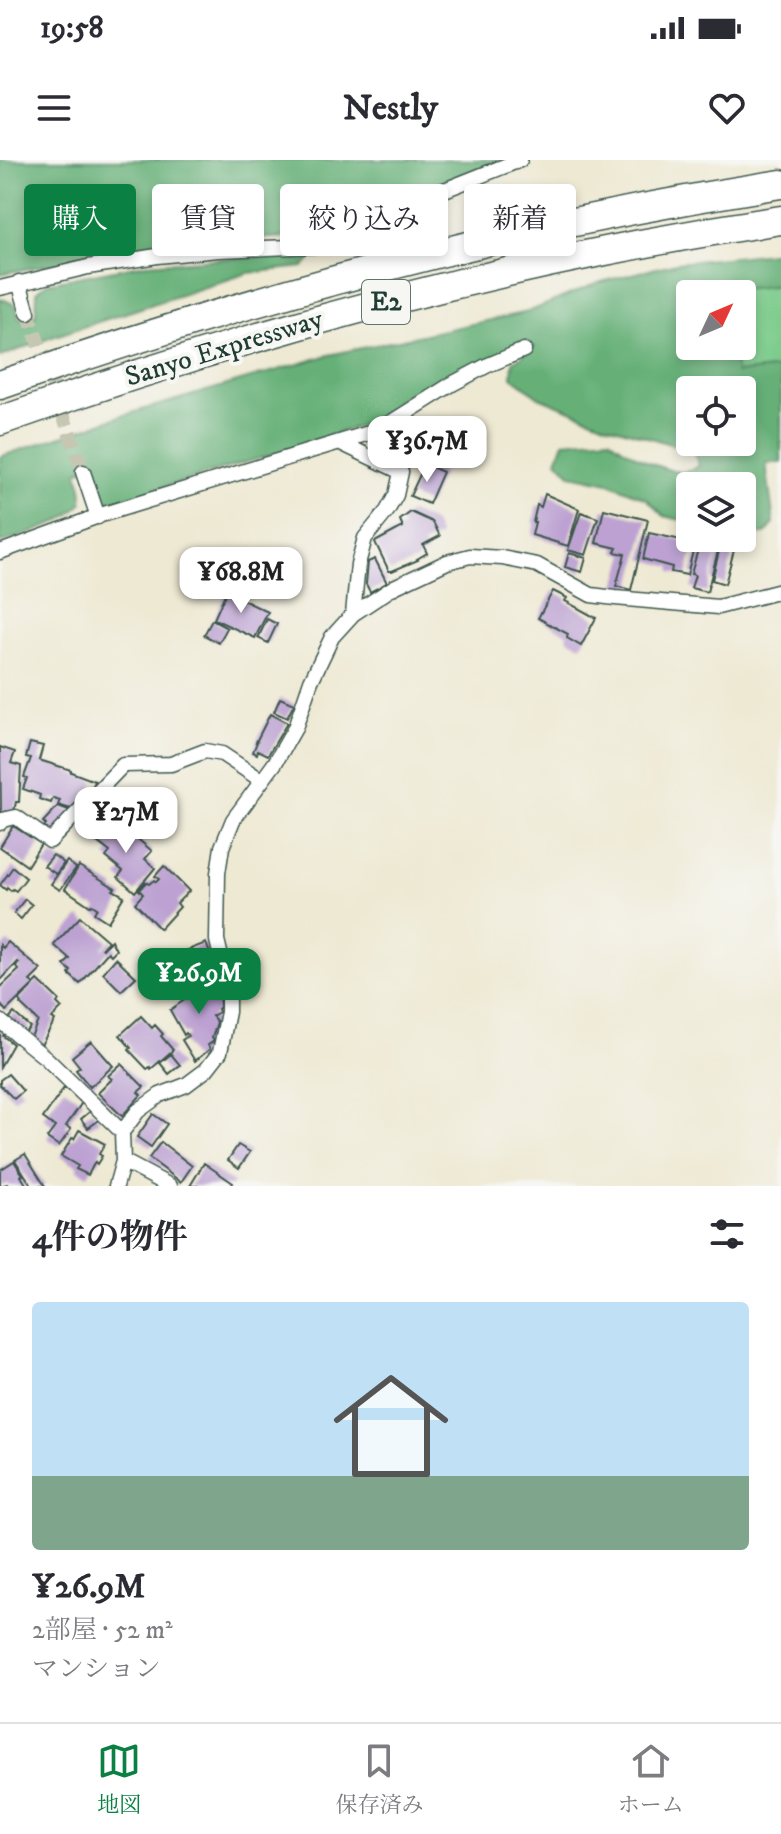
<!DOCTYPE html>
<html lang="ja">
<meta charset="utf-8">
<style>
:root{--surface:#fff;--page:#f7f7f7;--text:#2b2b33;--muted:#7c7c81;--line:#e1e1e2;--accent:#0b8043}
body{margin:0;font-family:"IM FELL DW Pica","Noto Serif JP",serif;background:var(--page);color:var(--text);height:100vh;display:flex;flex-direction:column;font-size:30px;white-space:nowrap}
*{box-sizing:border-box;margin:0}
p{font-size:26px;color:var(--muted)}
.icon{flex:none;width:44px;height:44px;fill:none;stroke:currentColor;stroke-width:2;stroke-linecap:round;stroke-linejoin:round}
.map{position:relative;height:1026px;overflow:hidden}
.drawer{display:flex;flex-direction:column;background:var(--surface);flex:1}
.drawer>*{flex:none}
.guide{position:absolute;left:24px;top:24px;width:734px;height:72px;display:flex;gap:16px}
.needle{width:52px;rotate:46deg}
.fabs{position:absolute;left:676px;top:120px;display:grid;gap:16px}
.fabs a{display:grid;place-items:center;width:80px;height:80px;border-radius:8px;background:var(--surface);box-shadow:0 4px 12px #0003;font-size:40px}
.price{position:absolute;translate:-50% -68px;padding:0 18px;border-radius:16px;background:#fff;color:#222;font-size:26px;line-height:52px;filter:drop-shadow(0 2px 4px #0008)}
.price::after{content:'';position:absolute;left:50%;top:48px;width:24px;height:18px;margin-left:-12px;background:inherit;clip-path:polygon(0 0,100% 0,50% 100%)}
.price.current{background:var(--accent);color:#fff}
ul{padding:0;list-style:none}
li{display:grid;align-content:center;gap:16px;height:424px;padding:0 32px}
li span{display:grid;place-items:center;height:248px;border-radius:8px;color:#555}
li>.icon{margin-inline-start:auto}
span .icon{width:144px;height:144px;fill:#fffc;stroke-width:1}
li b{font-size:34px}
h2{display:flex;justify-content:space-between;align-items:center;height:96px;padding:0 32px;font-size:34px}
.chip{padding:0 28px;border-radius:8px;background:var(--surface);box-shadow:0 4px 12px #0003;font-size:28px;line-height:72px}
.chip.current{background:var(--accent);color:#fff}
.status{display:flex;justify-content:space-between;align-items:center;height:56px;padding:0 40px;background:var(--surface);direction:ltr}
.status svg{height:22px;fill:currentColor}
header{display:flex;justify-content:space-between;align-items:center;height:104px;padding:0 32px;background:var(--surface);font-size:36px;font-weight:800}
.tabs{display:flex;justify-content:space-around;align-items:center;height:112px;border-top:2px solid var(--line);background:var(--surface);font-size:22px;color:var(--muted)}
.tabs a{display:grid;justify-items:center;gap:4px}
.tabs .current{color:var(--accent)}
.map>svg:first-child{display:block}
</style>
<div class="status"><b>19:58</b><svg viewBox="0 0 49 12"><path d="M0 12V9h3v3zM5 12V6h3v6zM10 12V3h3v9zM15 12V0h3v12zM26 1h20v11H26zM47 4h2v5h-2z"/></svg></div>
<header><svg class="icon" aria-label="menu" viewBox="0 0 24 24"><path d="M4 6h16M4 12h16M4 18h16"/></svg>Nestly<svg class="icon" aria-label="heart" viewBox="0 0 24 24"><path d="M12 20l-8-8c-3-5 5-10 8-4 3-6 11-1 8 4z"/></svg></header>
<div class="map">
<svg width="781" height="1026" viewBox="0 0 781 1026">
<rect width="100%" height="100%" fill="#f6f6f2"/>
<filter id="ink" filterUnits="userSpaceOnUse"><feTurbulence type="fractalNoise" baseFrequency=".0125" numOctaves="2"/><feDisplacementMap in="SourceGraphic" scale="16" xChannelSelector="R" yChannelSelector="G"/><feConvolveMatrix kernelMatrix="1 2 1 2 8 2 1 2 1" color-interpolation-filters="sRGB"/></filter>
<filter id="wash" filterUnits="userSpaceOnUse"><feTurbulence type="fractalNoise" baseFrequency=".006" numOctaves="4" result="noise"/><feDisplacementMap in="SourceGraphic" scale="32" xChannelSelector="R" yChannelSelector="G"/><feGaussianBlur stdDeviation="1.8" result="paint"/><feColorMatrix in="noise" values="0 0 0 0 0 0 0 0 0 0 0 0 0 0 0 0 0 1.4 0 .05"/><feComposite in="paint" operator="in"/></filter>
<g filter="url(#wash)">
<rect width="100%" height="100%" fill="#eee9d3"/>
<path fill="#7dcc8c" stroke="#4e8460" stroke-width="2" d="M781 125V208L736 213 734 186H742V134H729V130Z"/>
<path fill="#66b078" stroke="#427656" stroke-width="2" fill-rule="evenodd" d="M0 0H502L312 76 205 81 113 92 0 114Z
M781 92V125L730 130 729 134H690V186H734L736 213 781 208V303H766L774 364 765 374 742 375V326H690V362L664 356 647 339 609 323 571 315 557 300 564 282 609 278C628 293 656 309 681 312 687 312 693 309 699 306L693 291 605 264 539 237 512 217 513 202 535 187 525 182 444 221 365 264 274 294 117 341 105 342 99 337 88 307 77 312 82 327V343C62 366 29 373 0 383V297L2 296 121 256 329 195 528 152 597 123 676 103ZM690 230H742V282H690Z
M306 93 311 96 309 102 303 107 248 113 55 176 0 197V138L16 145 19 159 36 155 37 132 47 123 145 104Z"/>
<g id="blocks">
<path fill="#bca1d2" d="M425 304 443 312 429 344 410 336Z
M545 334 579 349 568 386 532 375 535 362H533L537 345 541 347Z
M604 349 648 360 631 430 616 426 625 394 615 392 617 388 596 383Z
M411 352 433 362 440 376 423 385 427 393 417 399 418 400 392 411H389L375 382 403 367 400 360Z
M581 352 598 358 586 395 568 390Z
M649 373 695 383 687 415 671 412 672 407 643 399Z
M700 382 719 387 707 432 691 428 695 415 691 414Z
M720 387 734 390 725 424 712 420Z
M569 393 586 398 582 412 565 407Z
M375 399 387 423 370 432 366 424 368 402Z
M553 431 567 438 565 441 596 458 581 486 567 478 568 474 538 458Z
M226 432 268 452 255 478 214 459Z
M267 459 277 464 268 483 258 478Z
M212 460 227 468 219 483 204 475Z
M280 538 294 544 287 558 274 552Z
M270 554 287 563 268 595 258 590 257 594 253 592 257 582H256Z
M30 583 43 586 39 600 71 610V612L95 621 91 632 87 631 82 645 77 651 58 645 60 640 53 638 51 643 39 639 40 635 23 629 27 618 24 617 31 598 26 597Z
M0 587 15 592 11 603 21 606 19 642H16L14 651 1 652Z
M58 646 74 652 52 675 44 667 46 665 43 662Z
M104 664 113 671 120 664 152 691 145 699 155 708 135 732 118 717 123 711 106 697 110 692 92 678Z
M13 666 41 684 27 706 0 687Z
M53 695 64 703 56 714 44 706Z
M67 701 76 708 60 730 51 724Z
M79 706 115 728 113 730 124 736 108 762 94 753 97 748 92 745 90 746 65 729Z
M164 706 189 731 177 743 180 747 160 769 135 743 143 734 139 730 146 722 149 724 154 720 156 722 159 719 155 716Z
M13 707 26 718 16 731 13 729 11 731 7 728 6 730 0 725Z
M25 739 32 745 21 759 14 753Z
M80 757 108 781 102 788 103 789 111 780 116 790 111 795 108 792 80 824 69 814 71 811 64 805 70 799 54 785Z
M8 782 41 810 30 821 34 824 6 851 0 844V828L19 810 16 806 19 803 18 802 0 821V785L3 788Z
M206 783 212 799 208 800 212 809 194 816 185 791Z
M162 792 164 796 176 792 183 809 149 824 141 806 153 800 152 797Z
M116 798 136 817 121 831 103 813Z
M179 812 185 826 168 834 161 820Z
M214 812 219 827 220 847 218 849 219 852 212 856 217 862 212 878 214 881 208 885 210 889 195 901 182 880 188 876 186 873 184 875 170 850 192 835 194 838 200 834 195 818Z
M38 820 59 840 57 843 62 848 52 858 55 860 41 885 30 879 38 861 20 844 21 843 19 840Z
M14 853 30 867 22 876 6 862Z
M141 856 152 868 155 865 163 874 161 876 173 890 151 909 150 907 147 909 129 890 131 888 120 875Z
M0 869 5 873 3 876 13 884 0 907Z
M91 881 113 906 90 927 76 910 80 907 72 897Z
M171 894 180 905 169 914 160 903Z
M121 904 144 927 138 932 141 935 122 956 98 933 112 919 108 916Z
M8 914 23 931 14 939 0 925V920Z
M64 928 83 941 66 966 71 969 59 986 47 978 55 967 43 958Z
M92 950 99 960 88 968 81 959Z
M153 954 167 964 151 987 137 977Z
M79 970 105 984 99 994 102 996 97 1004 95 1002 88 1015 76 1009 78 1006 61 996 72 978 74 979Z
M161 982 192 1006 181 1022 149 998Z
M238 985 250 992 239 1008 228 1000Z
M25 994 45 1026H32L15 1000Z
M14 1001 23 1015 21 1016 27 1026H9L8 1024 0 1026V1010Z
M204 1003 233 1023 231 1026H190Z"/>
</g>
</g>
<g filter="url(#ink)">
<use href="#blocks" fill-opacity="0" stroke="#3e574c" stroke-width="2"/>
<g fill="none" stroke-linecap="round" stroke-linejoin="round">
<path stroke="#c5c7b3" stroke-width="14" stroke-dasharray="14 7" stroke-linecap="butt" d="M28 153 83 312"/>
<g stroke="#3e574c" stroke-width="17">
<path id="minor" d="M19 122 28 153
M0 128 88 107 157 96 218 90 314 86 404 46 520 0
M341 283 401 312 396 335 387 351 365 378 358 404 353 454
M83 312 98 357
M0 392 104 354 379 270 452 224 486 206 524 190
M0 663 2 660 16 657 50 681 123 605 171 604 205 591 222 594 261 620
M0 861 46 898 122 972
M123 1001 170 1026
M116 1026 123 1001 122 972 138 951 160 935 186 925 206 910 220 892 228 852V826L217 780 218 713 222 687 233 660 275 603 295 568 311 521 332 477 353 454 394 427 447 402 470 396 502 398 537 405 591 435 615 438 718 447 781 431"/>
</g>
<g stroke="#3e574c" stroke-width="31">
<path id="motorway" d="M0 225C254 136 515 65 781 24
M0 261C253 171 515 100 781 60"/>
</g>
<use href="#minor" stroke="#fff" stroke-width="14"/>
<use href="#motorway" stroke="#fff" stroke-width="28"/>
</g>
</g>
<g text-anchor="middle" dominant-baseline="central" stroke-width="8" stroke-linejoin="round" paint-order="stroke">
<rect fill="#f6f6f2" stroke="#60746d" stroke-width="2" x="362" y="120" width="48" height="44" rx="6"/>
<g font-size="26" font-weight="bold" fill="#1f3d34">
<text x="386" y="142">E2</text>
</g>
<g font-size="28" fill="#1f3d34" stroke="#f6f6f2">
<text transform="translate(224 188) rotate(-17)">Sanyo Expressway</text>
</g>
</g>
</svg>
<div class="fabs">
<a><svg class="needle" viewBox="-14 -14 28 28"><path d="M0-13l5 13h-10z" fill="#e53935"/><path d="M0 13l5-13h-10z" fill="#7c7c81"/></svg></a>
<a><svg class="icon" aria-label="locate" viewBox="0 0 24 24"><circle cx="12" cy="12" r="6"/><path d="M12 2v4M12 18v4M2 12h4M18 12h4"/></svg></a>
<a><svg class="icon" aria-label="layers" viewBox="0 0 24 24"><path d="M12 4l9 5-9 5-9-5zM3 14l9 5 9-5"/></svg></a>
</div>
<b class="price" style="left:427px;top:324px">¥36.7M</b>
<b class="price" style="left:241px;top:455px">¥68.8M</b>
<b class="price" style="left:126px;top:695px">¥27M</b>
<b class="price current" style="left:199px;top:856px">¥26.9M</b>
<div class="guide">
<a class="chip current">購入</a>
<a class="chip">賃貸</a>
<a class="chip">絞り込み</a>
<a class="chip">新着</a>
</div>
</div>
<section class="drawer">
<h2>4件の物件<svg class="icon" aria-label="filters" viewBox="0 0 24 24"><path d="M4 7h16M4 17h16"/><circle cx="9" cy="7" r="2"/><circle cx="15" cy="17" r="2"/></svg></h2>
<ul>
<li><span style="background:linear-gradient(#bfe0f5 70%,#7fa58c 0)"><svg class="icon" aria-label="home" viewBox="0 0 24 24"><path d="M3 11l9-7 9 7M6 9v11h12V9"/></svg></span><div><b>¥26.9M</b><p>2部屋 · 52 m²</p><p>マンション</p></div></li>
</ul>
</section>
<nav class="tabs">
<a class="current"><svg class="icon" aria-label="map" viewBox="0 0 24 24"><path d="M3 6l6-2 6 2 6-2v14l-6 2-6-2-6 2zM9 4v14M15 6v14"/></svg>地図</a>
<a><svg class="icon" aria-label="saved" viewBox="0 0 24 24"><path d="M7 4h10v16l-5-4-5 4z"/></svg>保存済み</a>
<a><svg class="icon" aria-label="home" viewBox="0 0 24 24"><path d="M3 11l9-7 9 7M6 9v11h12V9"/></svg>ホーム</a>
</nav>
